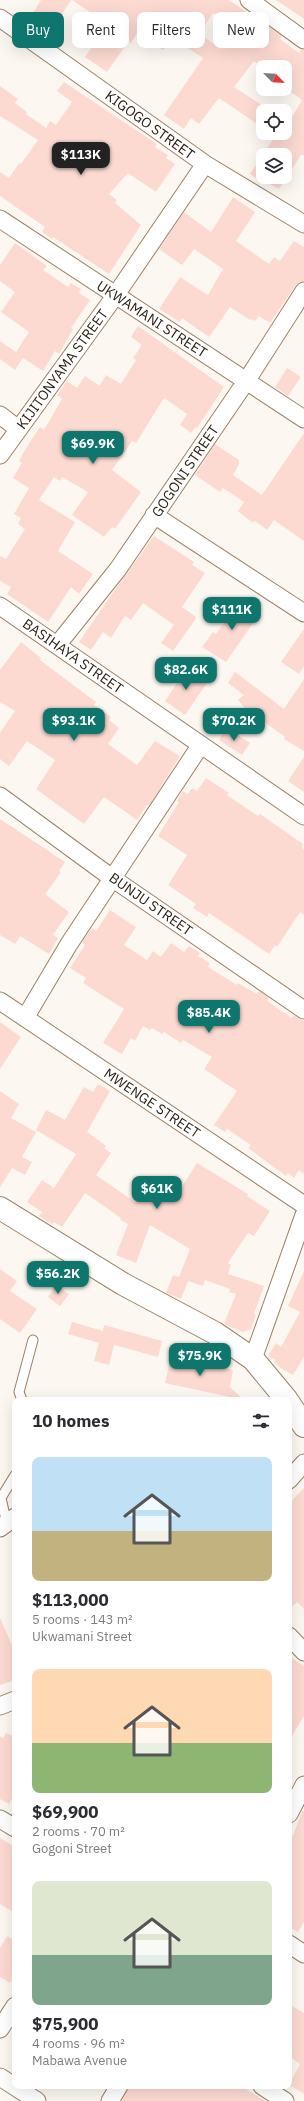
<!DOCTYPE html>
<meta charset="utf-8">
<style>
:root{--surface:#fff;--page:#f7f7f7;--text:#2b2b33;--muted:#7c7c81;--accent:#0f766e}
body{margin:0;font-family:"IBM Plex Sans",sans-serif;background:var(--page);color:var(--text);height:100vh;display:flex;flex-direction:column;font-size:15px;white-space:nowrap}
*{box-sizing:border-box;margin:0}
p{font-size:13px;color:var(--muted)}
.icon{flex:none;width:22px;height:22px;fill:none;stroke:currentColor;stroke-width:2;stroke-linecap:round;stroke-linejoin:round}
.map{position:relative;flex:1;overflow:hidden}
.panel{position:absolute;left:12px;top:1397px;width:280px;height:692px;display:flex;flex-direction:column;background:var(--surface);border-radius:8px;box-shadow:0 4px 16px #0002}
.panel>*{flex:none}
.guide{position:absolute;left:12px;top:12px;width:280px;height:36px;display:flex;gap:8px}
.needle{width:26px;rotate:115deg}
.tools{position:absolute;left:256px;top:60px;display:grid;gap:8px}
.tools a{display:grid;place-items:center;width:36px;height:36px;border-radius:8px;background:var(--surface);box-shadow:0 4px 16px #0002;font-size:20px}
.price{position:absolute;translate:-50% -34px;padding:0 9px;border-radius:8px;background:var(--accent);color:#fff;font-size:13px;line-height:26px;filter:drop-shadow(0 1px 2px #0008)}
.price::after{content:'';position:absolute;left:50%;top:24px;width:12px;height:9px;margin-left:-6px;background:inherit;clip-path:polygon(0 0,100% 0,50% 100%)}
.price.active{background:#222;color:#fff}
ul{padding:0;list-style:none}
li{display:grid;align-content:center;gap:8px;height:212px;padding:0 20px}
li span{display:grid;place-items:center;height:124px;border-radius:8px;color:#555}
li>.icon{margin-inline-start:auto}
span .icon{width:72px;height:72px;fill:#fffc;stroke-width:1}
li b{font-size:17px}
h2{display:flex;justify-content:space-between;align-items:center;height:48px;padding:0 20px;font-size:17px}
.pill{padding:0 14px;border-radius:8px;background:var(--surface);box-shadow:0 4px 16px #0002;font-size:14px;line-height:36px}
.pill.active{background:var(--accent);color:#fff}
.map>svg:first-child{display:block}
</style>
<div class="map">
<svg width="304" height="2101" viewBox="0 0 304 2101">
<rect width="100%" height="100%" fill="#fdf7f1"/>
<path fill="#fcdad2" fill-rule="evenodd" d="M41 0H71L48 36 27 23Z
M72 0H229L282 36 280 39 299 53 301 49 304 50V155H301L279 189 266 182 265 184 250 174 276 135 272 133H285V120L289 122 302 100 285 88V75L290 67H269L259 60 257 63 254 61 234 87 271 111H263V128L219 98 199 124 191 118 184 129 164 115 203 58 172 38 163 50 137 33 131 43 128 42 107 72 85 57 94 44 88 40 102 20ZM213 13 236 28 222 49 199 34ZM263 155H285V177H263Z
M276 0H304V19Z
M64 82 157 144 155 147 168 155 166 158 175 164 156 192 128 173 109 194 117 200 115 203 141 225 109 274 53 237 52 239 42 232 45 227 0 196V172L9 178 19 163 21 164 38 140 0 116V86L18 99 15 103 27 112 26 114 46 128 50 121 56 125 72 102 57 91Z
M233 197 255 212 236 241 269 264 274 257 280 261 294 241 304 247V281L299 282 293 289 270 323 259 316 255 321 251 319 250 320 230 307 209 337 182 318 180 322 159 309 180 277 208 295 223 269 194 249 182 265 159 249 184 212 211 232Z
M15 243 47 266 43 270 68 287 71 283 81 289 79 293 90 300 71 328 73 329 59 354 55 351 43 371 23 358 15 370 0 359V341L16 352 29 332 1 312 15 292 0 281V265Z
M138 326 224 387 197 428 196 427 191 433 180 425 187 414 164 398 136 443 132 441 112 470 141 492 115 529 112 527 104 537 72 515 88 492 62 477 60 481 54 477 39 500 75 522 58 551 93 574 79 594 71 587 48 622 7 594 11 587 0 581V556L6 559 25 529 18 524 21 518 14 514 29 488 13 478 22 463 19 461 26 448 40 427 44 430 62 399 57 395 67 381 77 388 85 376 100 386 106 375 121 384 136 360 133 358 142 345 131 337Z
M287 368 301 377 288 396 275 387Z
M304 433V541L274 520 267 530 258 523 254 521 253 523 238 511 244 502 223 488 220 492 195 475 215 444 239 460V464L233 475 262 495Z
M154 536 194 562 192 565 205 573 182 607 196 617 195 620 173 651 161 643 174 625 143 603 131 620 125 616 111 638 103 632 91 650 79 642 114 591Z
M240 601 247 606 251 602 262 610 226 662 202 647 213 632 216 634Z
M304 629V666L299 674 281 662Z
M21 642 41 658 40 660 96 702 94 705 111 717 109 720 119 728 108 744 137 765 155 741 180 756 149 806 147 805 137 820 104 797 84 824 36 789 55 760 27 741 9 766 0 759V733L15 711 0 702V670Z
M188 667 207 683 185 715 165 701Z
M235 672 284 709 304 679V751L284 739 285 737 244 707 238 700 244 695 228 683Z
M227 728 250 743 242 755 219 740Z
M304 757V792L288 781Z
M206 778 229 793 227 795 258 816 260 814 303 844 302 847 304 850V915L300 912 277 947 275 945 269 954 209 913 207 917 193 908 196 904 168 885 187 855 158 836 179 802 177 801 183 791 188 794 192 788 197 791Z
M0 819 65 862 59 871 61 872 46 893V895L69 912 53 935 58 938 49 954 20 936 15 944 0 935Z
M110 910 136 927 124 945 147 960 153 951 161 957 171 943 184 952 189 946 200 953 198 956 210 963 208 967 237 985 238 983 257 994 259 991 269 998 267 1001 292 1018 294 1015 304 1021V1174L299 1170 294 1178 288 1173 286 1176 248 1148 251 1145 227 1129 225 1132 214 1125 237 1091 204 1069 212 1057 183 1040 181 1043 164 1032 162 1034 152 1028 150 1030 143 1026 135 1041 131 1038 122 1054 103 1043 124 1009 83 983 86 978 70 968 85 945 82 942 92 928 96 931Z
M0 1022 21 1037 0 1069Z
M98 1084 110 1091 87 1132 106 1146 104 1148 111 1153 96 1175 135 1202 146 1185 168 1199 171 1195 175 1198 197 1163 248 1194 247 1196 270 1211 254 1236 248 1233 228 1263 231 1265 228 1274 264 1286 254 1314 256 1315 251 1329 243 1332 224 1324 236 1294 229 1292 230 1289 205 1280 203 1286 188 1281 181 1299 166 1293 173 1275 179 1277 190 1249 150 1225 136 1263 116 1255 128 1224 120 1220 121 1218 85 1193 62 1227 54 1222 52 1224 39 1216 42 1212 27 1202 42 1180 54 1188 76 1154 36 1130 46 1110 65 1120 84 1087 93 1092Z
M0 1091 19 1104 11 1118 36 1132 22 1157 32 1162 25 1175 12 1168 0 1187Z
M0 1269 17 1281 10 1291 37 1309 20 1333 0 1319Z
M304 1271V1357L293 1375 282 1369 274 1362 275 1360 268 1356 276 1343 281 1347 300 1312 288 1306Z
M56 1285 69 1294 60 1306 48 1297Z
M72 1322 103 1331 104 1325 162 1341 158 1357 114 1345 109 1365 94 1361 99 1343 68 1334Z
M172 1352 184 1354 183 1360 233 1370 230 1387 244 1400 165 1383Z
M304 1488V1609L297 1602 289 1610V1506L294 1498Z
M0 1618 15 1652V1680L0 1685Z
M289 1656 304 1666V1716L289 1741Z
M6 1733 15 1737V1793L9 1804 0 1799V1736L3 1738Z
M302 1811H304V1922L298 1932 289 1927V1834L293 1836Z
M0 1838 15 1847V1913L0 1904Z
M7 1936 15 1941V1975L10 1983 0 1977V1948Z
M289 2004 304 2013V2094L289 2085 300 2064 289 2056Z
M129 2086H241L265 2101H122Z"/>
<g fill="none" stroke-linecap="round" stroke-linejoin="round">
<g stroke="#9b8267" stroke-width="11">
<path id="service" d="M22 1400 19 1392 33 1340
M7 1524 1 1498 15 1475"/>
</g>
<g stroke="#9b8267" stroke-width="19">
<path id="minor" d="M249 0 304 40
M0 18 205 164 304 224
M0 219 304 419
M0 415 18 429
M0 455 115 296 205 164
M154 515 304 613
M0 606 304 816
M58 644 118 569 247 380 304 291
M0 796 112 878 304 1010
M0 1001 304 1205
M25 1018 69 944 200 746
M253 1359 304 1215
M289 1480 304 1463
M0 1528 15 1517
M289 1636 304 1652
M0 1706 15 1700
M289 1814 304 1785
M0 1819 15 1828
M289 1944 304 1954
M0 2029 15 2006
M0 2077 37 2101
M262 2086 285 2101
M110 2101 119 2086"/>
</g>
<g stroke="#9b8267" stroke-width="24">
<path id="tertiary" d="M0 1208 123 1284 215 1333 253 1359 287 1400
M289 1403 304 1426"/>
</g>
<use href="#service" stroke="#fff" stroke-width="9"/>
<use href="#minor" stroke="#fff" stroke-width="17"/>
<use href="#tertiary" stroke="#fff" stroke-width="22"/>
</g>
<g text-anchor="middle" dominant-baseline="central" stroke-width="3" stroke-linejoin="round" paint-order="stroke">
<g font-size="14" fill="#271d12" stroke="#fff">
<text transform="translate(150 125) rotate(36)">KIGOGO STREET</text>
<text transform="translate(152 319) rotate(33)">UKWAMANI STREET</text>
<text transform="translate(62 369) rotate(-54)">KIJITONYAMA STREET</text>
<text transform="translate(185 471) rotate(-56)">GOGONI STREET</text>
<text transform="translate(73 656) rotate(35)">BASIHAYA STREET</text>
<text transform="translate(151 904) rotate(35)">BUNJU STREET</text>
<text transform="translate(152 1103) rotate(34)">MWENGE STREET</text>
</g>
</g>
</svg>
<div class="tools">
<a><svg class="needle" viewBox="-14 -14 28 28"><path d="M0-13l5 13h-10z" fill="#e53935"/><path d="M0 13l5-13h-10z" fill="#7c7c81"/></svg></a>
<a><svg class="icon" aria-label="locate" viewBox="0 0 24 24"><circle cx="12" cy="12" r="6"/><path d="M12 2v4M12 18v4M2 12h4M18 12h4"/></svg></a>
<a><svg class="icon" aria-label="layers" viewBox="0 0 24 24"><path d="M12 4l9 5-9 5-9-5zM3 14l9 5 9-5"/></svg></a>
</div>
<b class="price active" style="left:81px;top:176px">$113K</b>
<b class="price" style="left:93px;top:465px">$69.9K</b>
<b class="price" style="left:232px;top:631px">$111K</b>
<b class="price" style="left:186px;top:691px">$82.6K</b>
<b class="price" style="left:74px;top:742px">$93.1K</b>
<b class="price" style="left:234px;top:742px">$70.2K</b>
<b class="price" style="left:209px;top:1034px">$85.4K</b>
<b class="price" style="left:157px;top:1210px">$61K</b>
<b class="price" style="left:58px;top:1295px">$56.2K</b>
<b class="price" style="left:200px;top:1377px">$75.9K</b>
<div class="guide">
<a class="pill active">Buy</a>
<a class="pill">Rent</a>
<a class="pill">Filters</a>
<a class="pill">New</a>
</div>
<section class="panel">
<h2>10 homes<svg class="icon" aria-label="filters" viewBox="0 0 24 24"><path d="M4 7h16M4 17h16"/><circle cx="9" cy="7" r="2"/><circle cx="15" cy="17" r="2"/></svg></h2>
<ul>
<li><span style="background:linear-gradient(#bfe0f5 60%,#c2b280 0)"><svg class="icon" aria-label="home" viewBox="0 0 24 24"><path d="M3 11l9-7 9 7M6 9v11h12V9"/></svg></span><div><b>$113,000</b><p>5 rooms · 143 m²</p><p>Ukwamani Street</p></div></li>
<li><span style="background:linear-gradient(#ffd9b3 60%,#8fb573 0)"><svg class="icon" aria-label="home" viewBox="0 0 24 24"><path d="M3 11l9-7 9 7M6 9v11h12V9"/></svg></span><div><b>$69,900</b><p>2 rooms · 70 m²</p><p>Gogoni Street</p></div></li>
<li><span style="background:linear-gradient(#dfe7d0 60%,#7fa58c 0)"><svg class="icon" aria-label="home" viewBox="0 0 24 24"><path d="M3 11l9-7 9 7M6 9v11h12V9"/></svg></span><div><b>$75,900</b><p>4 rooms · 96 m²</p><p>Mabawa Avenue</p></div></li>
</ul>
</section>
</div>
